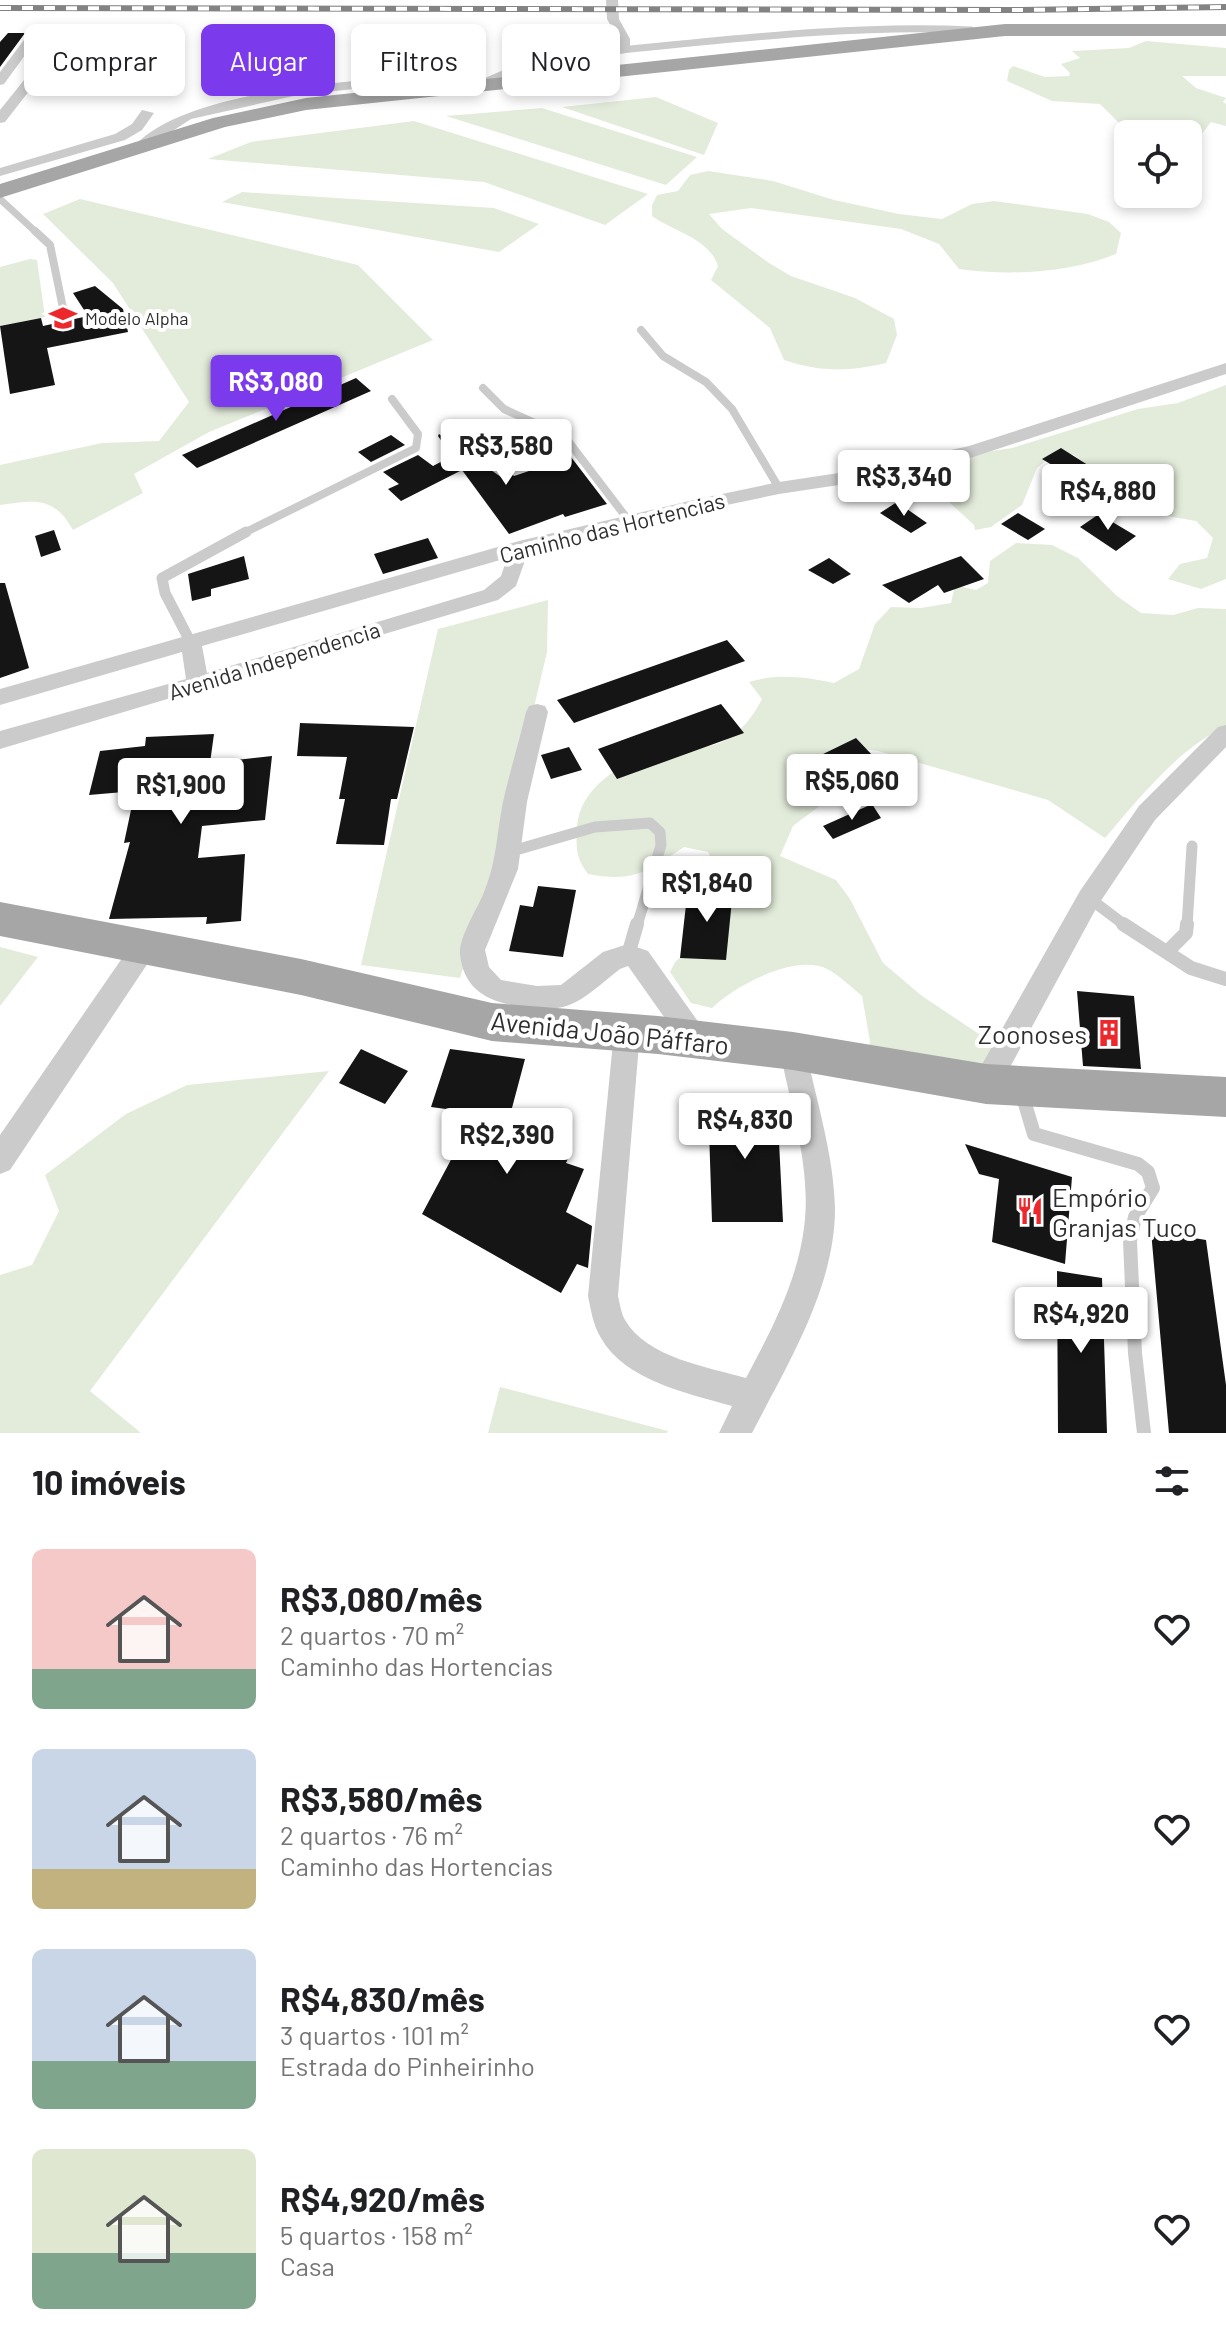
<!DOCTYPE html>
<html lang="pt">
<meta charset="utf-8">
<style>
:root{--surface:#fff;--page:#f6f6f6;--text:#202124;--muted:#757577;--accent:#7c3aed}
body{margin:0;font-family:Barlow,sans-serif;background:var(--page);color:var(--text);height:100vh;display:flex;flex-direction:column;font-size:30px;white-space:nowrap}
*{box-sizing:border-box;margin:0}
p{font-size:26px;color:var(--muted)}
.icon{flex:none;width:44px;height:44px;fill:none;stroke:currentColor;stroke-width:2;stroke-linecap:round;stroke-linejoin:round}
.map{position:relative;height:1433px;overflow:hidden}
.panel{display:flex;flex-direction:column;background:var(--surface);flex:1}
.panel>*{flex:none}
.hud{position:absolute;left:24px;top:24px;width:800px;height:72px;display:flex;gap:16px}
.buttons{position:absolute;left:1114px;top:120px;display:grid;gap:16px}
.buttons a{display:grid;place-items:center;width:88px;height:88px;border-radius:12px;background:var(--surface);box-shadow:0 4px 12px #0003;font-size:40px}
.price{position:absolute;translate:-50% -68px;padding:0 18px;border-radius:8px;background:#fff;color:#222;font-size:26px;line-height:52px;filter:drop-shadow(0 2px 4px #0008)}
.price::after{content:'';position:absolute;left:50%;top:48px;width:24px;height:18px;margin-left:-12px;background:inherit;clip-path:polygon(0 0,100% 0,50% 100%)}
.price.on{background:var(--accent);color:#fff}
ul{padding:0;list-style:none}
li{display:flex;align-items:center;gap:24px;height:200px;padding:0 32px}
li span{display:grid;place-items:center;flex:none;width:224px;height:160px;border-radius:12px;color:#555}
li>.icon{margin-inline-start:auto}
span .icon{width:96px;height:96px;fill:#fffc;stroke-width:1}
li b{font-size:34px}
h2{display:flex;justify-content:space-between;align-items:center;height:96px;padding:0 32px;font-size:34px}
.chip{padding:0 28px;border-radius:12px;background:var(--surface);box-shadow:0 4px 12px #0003;font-size:28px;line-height:72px}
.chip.on{background:var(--accent);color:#fff}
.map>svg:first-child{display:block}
</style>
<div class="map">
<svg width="1226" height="1433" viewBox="0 0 1226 1433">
<rect width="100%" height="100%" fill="#fff"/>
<path fill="#e3ecdb" d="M1146 41 1226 48V76H1182L1196 88 1226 98 1223 102 1226 104V126L1211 122 1201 135 1189 137 1188 134 1144 132 1119 123 1100 104 1052 101 1007 81 1009 70 1013 66 1045 77 1069 76 1070 73 1061 64 1080 58 1072 51 1129 48Z
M656 97 718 123 704 155 562 107Z
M542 108 697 157 666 185 446 116Z
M414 121 648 194 605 225 484 182 208 159 251 142Z
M708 171 773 181 834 200 899 214 942 219 972 204 994 201 1088 214 1109 222 1121 233 1116 254C1069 273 1009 276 959 269L939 244 901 229 751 208 709 214 722 229 769 263 791 276 855 298 894 319 897 335 886 363C848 372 820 372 784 360L770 328 711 280 718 266C709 238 674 232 652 216V205L657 195 678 191 690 175Z
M242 192 494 208 539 224 499 252 222 202Z
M80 199 358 265 433 340 209 432 134 474 143 493 73 530C54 496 35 500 0 505V465L102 443 159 441 189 402 113 283 43 214Z
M30 259 37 260 45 317 0 326V267Z
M1226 385V579L1201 589 1168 579 1180 564 1207 558 1213 538 1196 521 1167 516 1137 495 1089 475V467L1074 455 1056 452 1037 468 1022 505 991 527 975 530 974 525 936 490 941 478 965 455 1012 448 1138 409 1178 403Z
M1016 543 1052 545 1078 558 1117 596 1141 613 1173 615 1198 608 1226 609V727C1181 745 1136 802 1105 838L1048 800 878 751C848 747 839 744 819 770L821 805 793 826 780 856 836 880 850 899 883 963 922 996 994 1044 983 1065 866 1066 870 1041 862 996C851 987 839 975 827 969 796 953 734 986 712 1008L691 1003 670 972 675 962 701 939 716 907 719 874 708 852 684 847C647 871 634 883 588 874 576 858 576 849 577 829 578 786 627 758 666 751 684 747 711 749 726 740 744 729 753 716 762 699L749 682C778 673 805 677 834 683L859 669 875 624 891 607 921 608 951 603 955 585 976 590 988 583 990 561Z
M548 600 547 652 497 864 460 978 361 965 438 629Z
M0 947 38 957 0 1006Z
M329 1071 90 1391 141 1433H0V1275L32 1265 59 1211 45 1175 126 1114 187 1085Z
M500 1387 668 1431 667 1433H488Z"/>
<path fill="#151515" d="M8 33H25L0 67V42Z
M95 286 123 309 128 332 47 348 55 385 10 394 0 326 41 318 43 326 88 316 73 293Z
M356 378 371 391 197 468 182 455Z
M439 434 501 477 511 473 514 476 571 457 607 504 565 517 563 514 509 534 462 470 401 501 388 489 399 484 383 472 418 455 433 466 452 456 438 436Z
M391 435 405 445 371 462 358 452Z
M1061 448 1102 474 1070 497 1046 482 1062 471 1042 459Z
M897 502 927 523 911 533 880 513Z
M1018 513 1045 529 1028 540 1001 524Z
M1099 514 1136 536 1116 551 1080 527Z
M54 530 61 550 41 557 35 536Z
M428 538 438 558 383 574 374 554Z
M244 556 249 579 211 589V596L192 601 188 574Z
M961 556 984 579 944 593 938 585 909 603 882 585Z
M829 558 851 574 833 584 808 570Z
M0 583H5L29 668 0 678Z
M727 640 745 661 574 723 557 700Z
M721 704 744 733 617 779 598 749Z
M300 723 414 727 397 799H391L384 845 336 844 345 799H339L347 757 297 756Z
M214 734 210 763 272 756 265 820 202 826 198 858 245 854 241 921 206 924 207 917 109 919 130 842 124 843 135 791 89 795 100 751 145 746 146 737Z
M856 738 873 756 837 774 819 756Z
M569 747 582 770 551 779 541 755Z
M872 804 881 818 833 839 823 826Z
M538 886 576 890 563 957 509 951 520 905 533 907Z
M688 887 733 890 726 960 680 958Z
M1077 991 1134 996 1141 1069 1083 1066Z
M361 1049 408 1071 385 1104 339 1083Z
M450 1049 525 1059 508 1123 571 1152 566 1163 584 1169 566 1212 592 1226 588 1268 577 1264 561 1293 422 1214 476 1113 431 1107Z
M708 1099 777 1101 783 1222H712Z
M965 1144 1072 1177 1065 1264 992 1242 999 1179 979 1174Z
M1151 1231 1206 1240 1226 1385V1433H1169Z
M1057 1271 1102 1278 1107 1433H1058Z"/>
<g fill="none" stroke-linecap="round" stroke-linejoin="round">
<path stroke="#cbcbcb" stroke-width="7" d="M621 50C733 39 859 24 971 30
M0 199 37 233"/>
<path stroke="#cbcbcb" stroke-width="8" d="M35 231 50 245 63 308
M641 330 663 356 706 382 732 409 779 488
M483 388 504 409 565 437 629 521
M242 534 416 448 418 434 392 399"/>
<path stroke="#cbcbcb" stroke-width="11" d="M191 643 165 593 162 578 246 532
M509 852 595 827 650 823 660 832 661 845 637 926
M1089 898 1126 926
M1187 926 1192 846"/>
<path stroke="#cbcbcb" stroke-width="14" d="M1123 924 1191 968 1226 979
M1167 952 1186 933 1187 924
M628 955 637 924
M1022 1094 1034 1134 1138 1164 1148 1172 1153 1188 1135 1217 1130 1241 1135 1353 1144 1433"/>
<path fill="#cbcbcb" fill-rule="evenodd" d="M606 0H618L619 19 630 39V47L625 53 522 71 477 88 471 84 515 65 617 47 618 39 607 19Z
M68 25 78 28 5 122 0 123V110Z
M29 33 39 36 4 84 0 85V72Z
M363 80 417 92 411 96 363 88 298 95 191 119 148 147 136 144C182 98 299 87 363 80Z
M142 110 154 113 142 130 125 140 0 176V168L115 134 132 124Z
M1226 363V374L973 457 872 480 779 494 698 511 528 552 516 586 498 600 0 749V731L186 679 182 652 0 705V689L519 541 698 499 779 482 872 468 969 446ZM507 558 501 576 484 590 207 673 202 646Z
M537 704 545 706 548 712 527 802 518 869 485 950 489 967 501 980 537 986 561 985 603 952 628 944 648 951 704 1030 708 1039 704 1048 695 1051 686 1048 628 966 620 969C576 1004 570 1016 511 1005 482 999 463 985 460 954 459 938 475 912 482 897 497 863 496 837 503 802 510 771 519 742 526 712L529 706Z
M1226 725V747L1155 820 1098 905 996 1093 986 1097 976 1093 972 1084 976 1075 1080 891 1139 806 1218 727Z
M145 935 154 938 158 946 154 954 10 1170 0 1174V1135L136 938Z
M627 1020 636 1023 640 1032 618 1296C620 1304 621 1313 625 1320 647 1358 708 1367 746 1378 771 1331 797 1282 804 1228 812 1170 791 1108 780 1051L783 1042 793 1039 803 1042 806 1051C817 1103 834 1156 835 1209 835 1288 787 1365 752 1433H719L732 1406C689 1394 624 1380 601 1338 593 1325 591 1310 588 1296L614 1032 618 1023Z"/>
<path fill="#a6a6a6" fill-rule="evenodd" d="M1005 24H1226V36H1005L306 110 225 127 0 198V184L213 118 306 98Z
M0 902 301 959 492 1003 658 1016 793 1032 986 1064 1226 1077V1117L986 1104 793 1070 658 1054 492 1041 301 995 0 936Z"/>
<g stroke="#838383" stroke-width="6">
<path id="rail" d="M0 8 1020 10 1226 7"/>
</g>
<use href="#rail" stroke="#fff" stroke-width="4" stroke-dasharray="11" stroke-linecap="butt"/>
</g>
<defs>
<g id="school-bare" transform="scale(2.16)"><path d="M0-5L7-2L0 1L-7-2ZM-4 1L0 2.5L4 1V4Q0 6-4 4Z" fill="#ed282d" stroke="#fff" stroke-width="2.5" paint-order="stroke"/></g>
<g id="building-bare" transform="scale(2.16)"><path d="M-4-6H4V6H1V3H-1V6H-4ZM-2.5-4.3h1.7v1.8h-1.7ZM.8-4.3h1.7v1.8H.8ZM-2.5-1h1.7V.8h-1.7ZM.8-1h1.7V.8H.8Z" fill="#ed282d" stroke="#fff" stroke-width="2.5" paint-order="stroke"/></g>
<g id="restaurant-bare" transform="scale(2.16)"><path d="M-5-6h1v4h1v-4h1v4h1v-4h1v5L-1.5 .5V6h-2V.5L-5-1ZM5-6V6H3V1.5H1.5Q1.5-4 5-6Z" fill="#ed282d" stroke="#fff" stroke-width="2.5" paint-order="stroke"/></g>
</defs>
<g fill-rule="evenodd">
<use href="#school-bare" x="63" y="318"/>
<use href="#building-bare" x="1109" y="1033"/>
<use href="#restaurant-bare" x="1030" y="1211"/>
</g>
<g text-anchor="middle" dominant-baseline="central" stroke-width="8" stroke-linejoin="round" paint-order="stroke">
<g font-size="18" fill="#2e2e2e" stroke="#fff" text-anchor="start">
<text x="85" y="318">Modelo Alpha</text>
</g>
<g font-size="22" fill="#2e2e2e" stroke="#fff">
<text transform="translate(612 527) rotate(-14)">Caminho das Hortencias</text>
<text transform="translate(274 660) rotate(-17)">Avenida Independencia</text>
</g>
<g font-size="26" fill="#2e2e2e" stroke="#fff">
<text transform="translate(610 1032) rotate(6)">Avenida João Páffaro</text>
</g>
<g font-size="26" fill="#2e2e2e" stroke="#fff" text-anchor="end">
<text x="1087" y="1033">Zoonoses</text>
<text x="1052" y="1196" text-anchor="start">Empório<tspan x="1052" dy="30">Granjas Tuco</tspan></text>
</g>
</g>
</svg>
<div class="buttons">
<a><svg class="icon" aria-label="locate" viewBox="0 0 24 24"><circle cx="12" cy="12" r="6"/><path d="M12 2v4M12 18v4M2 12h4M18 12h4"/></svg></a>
</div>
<b class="price on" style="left:276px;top:423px">R$3,080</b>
<b class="price" style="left:506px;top:487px">R$3,580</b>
<b class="price" style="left:904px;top:518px">R$3,340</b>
<b class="price" style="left:1108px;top:532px">R$4,880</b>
<b class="price" style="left:852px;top:822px">R$5,060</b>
<b class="price" style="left:181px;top:826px">R$1,900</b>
<b class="price" style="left:707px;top:924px">R$1,840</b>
<b class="price" style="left:745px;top:1161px">R$4,830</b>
<b class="price" style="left:507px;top:1176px">R$2,390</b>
<b class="price" style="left:1081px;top:1355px">R$4,920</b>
<div class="hud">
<a class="chip">Comprar</a>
<a class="chip on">Alugar</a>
<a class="chip">Filtros</a>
<a class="chip">Novo</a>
</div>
</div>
<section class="panel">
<h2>10 imóveis<svg class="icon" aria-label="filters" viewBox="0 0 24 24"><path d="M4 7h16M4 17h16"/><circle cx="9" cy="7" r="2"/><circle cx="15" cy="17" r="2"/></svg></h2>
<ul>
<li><span style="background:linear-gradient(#f6c9c9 75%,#7fa58c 0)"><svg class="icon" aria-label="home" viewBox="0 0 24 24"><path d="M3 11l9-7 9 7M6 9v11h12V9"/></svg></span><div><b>R$3,080/mês</b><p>2 quartos · 70 m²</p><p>Caminho das Hortencias</p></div><svg class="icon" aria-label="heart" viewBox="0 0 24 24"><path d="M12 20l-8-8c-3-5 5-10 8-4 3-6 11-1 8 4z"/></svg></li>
<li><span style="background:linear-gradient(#c9d6e8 75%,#c2b280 0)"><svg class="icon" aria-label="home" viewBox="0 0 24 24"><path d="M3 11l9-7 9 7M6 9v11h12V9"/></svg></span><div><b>R$3,580/mês</b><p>2 quartos · 76 m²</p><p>Caminho das Hortencias</p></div><svg class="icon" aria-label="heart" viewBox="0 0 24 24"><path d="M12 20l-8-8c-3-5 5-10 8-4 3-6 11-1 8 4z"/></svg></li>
<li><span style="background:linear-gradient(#c9d6e8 70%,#7fa58c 0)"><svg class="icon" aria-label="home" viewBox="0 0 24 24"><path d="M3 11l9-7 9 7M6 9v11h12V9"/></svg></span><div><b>R$4,830/mês</b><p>3 quartos · 101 m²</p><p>Estrada do Pinheirinho</p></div><svg class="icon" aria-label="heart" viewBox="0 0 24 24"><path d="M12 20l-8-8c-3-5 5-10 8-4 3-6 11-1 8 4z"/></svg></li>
<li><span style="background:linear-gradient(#dfe7d0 65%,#7fa58c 0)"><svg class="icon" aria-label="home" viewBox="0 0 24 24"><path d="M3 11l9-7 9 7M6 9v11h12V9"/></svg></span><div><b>R$4,920/mês</b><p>5 quartos · 158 m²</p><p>Casa</p></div><svg class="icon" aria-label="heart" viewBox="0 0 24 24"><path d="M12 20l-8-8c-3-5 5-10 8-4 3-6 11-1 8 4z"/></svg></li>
</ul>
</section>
